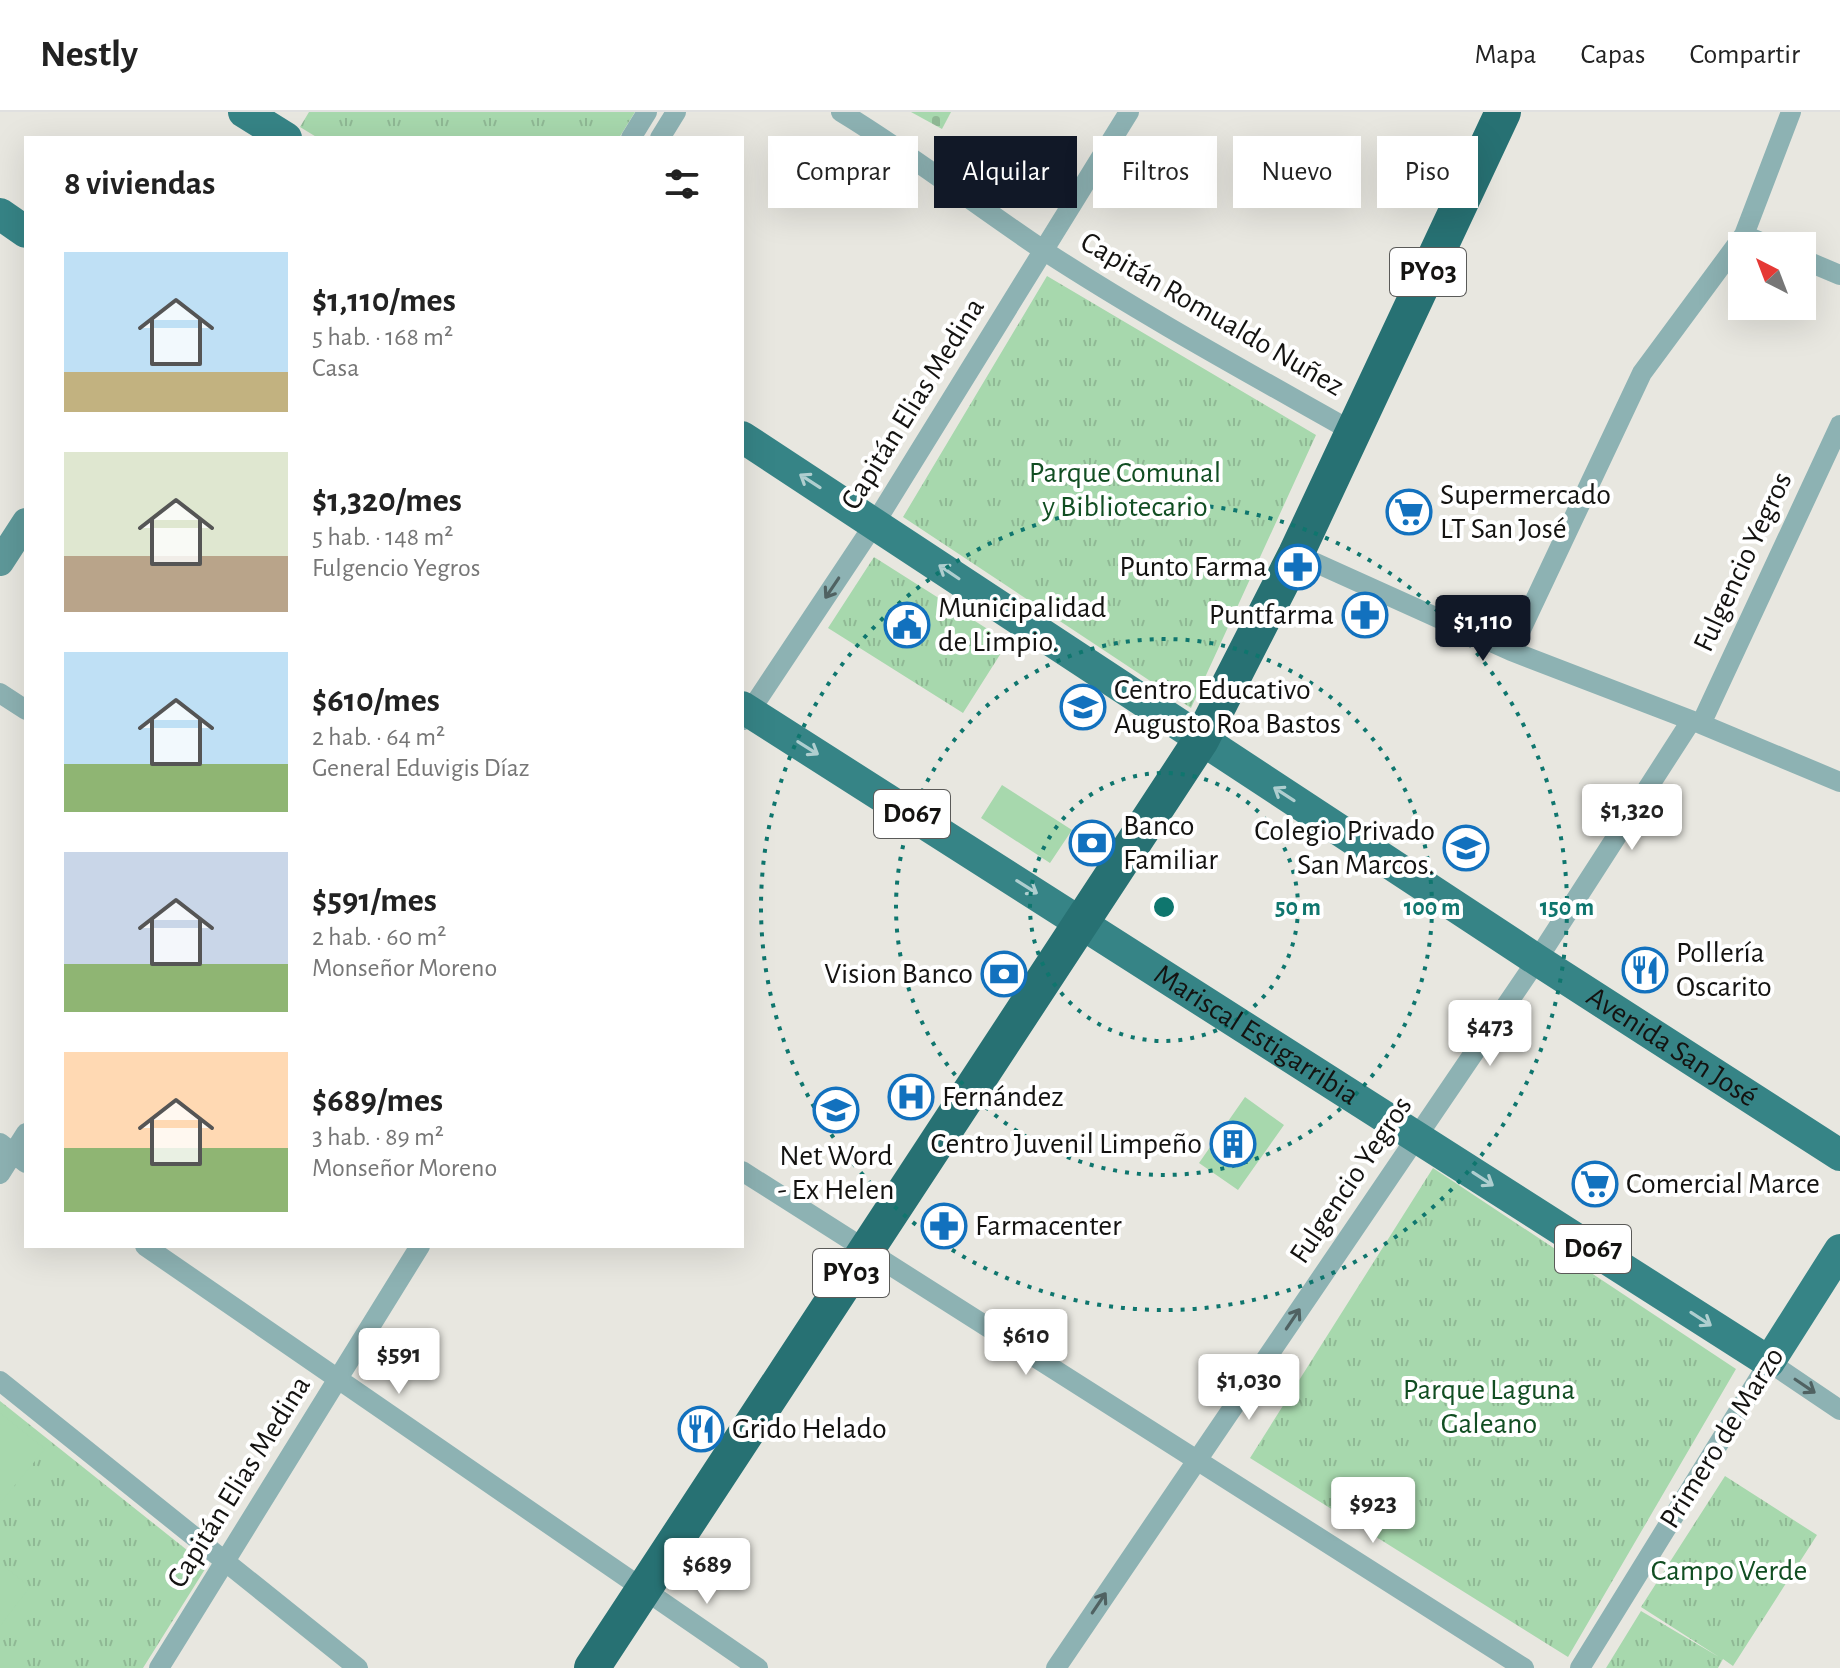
<!DOCTYPE html>
<html lang="es">
<meta charset="utf-8">
<style>
:root{--surface:#fff;--page:#f6f6f6;--text:#222;--muted:#767676;--line:#e0e0e0;--accent:#111827}
body{margin:0;font-family:"Alegreya Sans",sans-serif;background:var(--page);color:var(--text);height:100vh;display:flex;flex-direction:column;font-size:30px;white-space:nowrap}
*{box-sizing:border-box;margin:0}
p{font-size:26px;color:var(--muted)}
.icon{flex:none;width:44px;height:44px;fill:none;stroke:currentColor;stroke-width:2;stroke-linecap:round;stroke-linejoin:round}
.map{position:relative;flex:1;overflow:hidden}
.details{position:absolute;left:24px;top:24px;width:720px;height:1112px;display:flex;flex-direction:column;background:var(--surface);border-radius:0px;box-shadow:0 8px 32px #0002}
.details>*{flex:none}
.banner{position:absolute;left:768px;top:24px;width:760px;height:72px;display:flex;gap:16px}
.needle{width:52px;rotate:318deg}
.buttons{position:absolute;left:1728px;top:120px;display:grid;gap:16px}
.buttons a{display:grid;place-items:center;width:88px;height:88px;border-radius:0px;background:var(--surface);box-shadow:0 8px 32px #0002;font-size:40px}
.price{position:absolute;translate:-50% -68px;padding:0 18px;border-radius:8px;background:#fff;color:#222;font-size:26px;line-height:52px;filter:drop-shadow(0 2px 4px #0008)}
.price::after{content:'';position:absolute;left:50%;top:48px;width:24px;height:18px;margin-left:-12px;background:inherit;clip-path:polygon(0 0,100% 0,50% 100%)}
.price.active{background:var(--accent);color:#fff}
ul{padding:0;list-style:none}
li{display:flex;align-items:center;gap:24px;height:200px;padding:0 40px}
li span{display:grid;place-items:center;flex:none;width:224px;height:160px;border-radius:0px;color:#555}
li>.icon{margin-inline-start:auto}
span .icon{width:96px;height:96px;fill:#fffc;stroke-width:1}
li b{font-size:34px}
h2{display:flex;justify-content:space-between;align-items:center;height:96px;padding:0 40px;font-size:34px}
.chip{padding:0 28px;border-radius:0px;background:var(--surface);box-shadow:0 8px 32px #0002;font-size:28px;line-height:72px}
.chip.active{background:var(--accent);color:#fff}
header{display:flex;align-items:center;gap:48px;box-sizing:border-box;height:112px;padding:0 40px;background:var(--surface);border-bottom:2px solid var(--line)}
header strong{font-size:38px}
nav{display:flex;gap:44px;margin-inline-start:auto;font-size:28px}
.map>svg:first-child{display:block}
</style>
<header>
<strong>Nestly</strong>
<nav><a>Mapa</a><a>Capas</a><a>Compartir</a></nav>
</header>
<div class="map">
<svg width="1840" height="1556" viewBox="0 0 1840 1556">
<defs>
<pattern id="grass-tufts" width="24" height="20" patternUnits="userSpaceOnUse" patternTransform="scale(2)"><rect width="24" height="20" fill="#a7d8ad"/><path d="M3 7l-1-3M5 7V3M7 7l1-3M15 17l-1-3M17 17v-4M19 17l1-3" fill="none" stroke="#8fb894"/></pattern>
<pattern id="cemetery-stones" width="16" height="16" patternUnits="userSpaceOnUse" patternTransform="scale(2)"><rect width="16" height="16" fill="#a7d8ad"/><path d="M2 7V4a2 2 0 0 1 4 0v3zM10 15v-3a2 2 0 0 1 4 0v3z" fill="#8fb894"/></pattern>
</defs>
<rect width="100%" height="100%" fill="#e8e7e0"/>
<path fill="url(#grass-tufts)" d="M309 0H635L619 26H318L300 15Z
M1047 164 1316 323 1191 596 903 405Z
M874 445 1008 530 963 601 828 516Z
M1433 1056 1736 1257 1568 1545 1250 1346Z
M0 1289 207 1454 143 1556H0Z
M1725 1364 1817 1423 1733 1554 1723 1547 1718 1556H1606L1641 1499 1719 1545 1641 1495Z"/>
<path fill="url(#cemetery-stones)" d="M911 0H951L942 17Z"/>
<path fill="#a7d8ad" d="M1002 673 1072 718 1050 751 981 706Z
M1245 985 1284 1013 1238 1078 1199 1051Z
M0 1301 45 1337 0 1391Z
M0 1451 30 1475 0 1514Z"/>
<g fill="none" stroke-linecap="round" stroke-linejoin="round">
<path stroke="#8db2b3" stroke-width="20" d="M841 0C912 43 977 94 1046 140 1146 205 1251 262 1355 321
M631 26 647 0
M660 26 676 0
M1744 123 1770 134
M1802 147 1840 163
M1296 442 1511 539 1701 612 1840 670
M1511 539 1642 261 1744 123 1791 0
M0 581 26 598
M744 608 875 411 1129 0
M1701 612 1840 313
M0 1031 26 1051
M742 1059 1524 1556
M0 1062 26 1021
M145 1134 758 1556
M0 1269 358 1556
M159 1556 420 1134
M1056 1556 1537 848 1691 609
M1580 1556 1769 1250 1840 1298"/>
<path stroke="#5e9899" stroke-width="28" d="M0 450 26 410"/>
<g stroke="#368486" stroke-width="32">
<path d="M244 0 286 26"/>
<path d="M0 102 26 120"/>
<path id="s1" d="M742 325 1537 848 1840 1043"/>
<path id="s2" d="M742 595 1769 1250 1840 1138"/>
</g>
<path stroke="#277173" stroke-width="36" d="M592 1556 1201 628 1296 442 1503 0"/>
</g>
<defs><path id="oneway-shaft" d="M-6 0H5M1.5-3L5.5 0L1.5 3" fill="none" stroke-width="1.6" stroke-linecap="round" stroke-linejoin="round" transform="scale(2)"/></defs>
<g stroke="#afcecf">
<use href="#oneway-shaft" transform="translate(810 369) rotate(-147)"/>
<use href="#oneway-shaft" transform="translate(949 460) rotate(-146)"/>
<use href="#oneway-shaft" transform="translate(808 636) rotate(32)"/>
<use href="#oneway-shaft" transform="translate(1284 682) rotate(-147)"/>
<use href="#oneway-shaft" transform="translate(1027 775) rotate(32)"/>
<use href="#oneway-shaft" transform="translate(1483 1067) rotate(33)"/>
<use href="#oneway-shaft" transform="translate(1701 1207) rotate(33)"/>
</g>
<g stroke="#506262">
<use href="#oneway-shaft" transform="translate(832 476) rotate(124)"/>
<use href="#oneway-shaft" transform="translate(1293 1207) rotate(-56)"/>
<use href="#oneway-shaft" transform="translate(1805 1274) rotate(34)"/>
<use href="#oneway-shaft" transform="translate(1099 1491) rotate(-56)"/>
</g>
<g fill="none" stroke="#0f766e" stroke-width="4" stroke-dasharray="4 8">
<circle cx="1164" cy="795" r="134"/>
<circle cx="1164" cy="795" r="268"/>
<circle cx="1164" cy="795" r="403"/>
</g>
<defs>
<g id="supermarket-ring" transform="scale(2.3)"><circle r="9.5" fill="#fff" stroke="#1271be" stroke-width="1.5"/><path d="M-6-5.5h2.5l.6 2H6L4.5 2H-2.5L-4.4-4H-6ZM-1.5 3.2a1.3 1.3 0 1 0 .1 0ZM3 3.2a1.3 1.3 0 1 0 .1 0Z" fill="#1271be"/></g>
<g id="pharmacy-ring" transform="scale(2.3)"><circle r="9.5" fill="#fff" stroke="#1271be" stroke-width="1.5"/><path d="M-2-6h4v4h4v4h-4v4h-4v-4h-4v-4h4Z" fill="#1271be"/></g>
<g id="civic-ring" transform="scale(2.3)"><circle r="9.5" fill="#fff" stroke="#1271be" stroke-width="1.5"/><path d="M-.6-6.5H3V-4.5H.6V-3L4-1V1h2V6H-6V1h2V-1L-.6-3ZM-1.2 2.5V6h2.4V2.5Z" fill="#1271be"/></g>
<g id="school-ring" transform="scale(2.3)"><circle r="9.5" fill="#fff" stroke="#1271be" stroke-width="1.5"/><path d="M0-5L7-2L0 1L-7-2ZM-4 1L0 2.5L4 1V4Q0 6-4 4Z" fill="#1271be"/></g>
<g id="bank-ring" transform="scale(2.3)"><circle r="9.5" fill="#fff" stroke="#1271be" stroke-width="1.5"/><path d="M-6-4H6V4H-6ZM0-2.3a2.3 2.3 0 1 0 0 4.6a2.3 2.3 0 1 0 0-4.6Z" fill="#1271be"/></g>
<g id="restaurant-ring" transform="scale(2.3)"><circle r="9.5" fill="#fff" stroke="#1271be" stroke-width="1.5"/><path d="M-5-6h1v4h1v-4h1v4h1v-4h1v5L-1.5 .5V6h-2V.5L-5-1ZM5-6V6H3V1.5H1.5Q1.5-4 5-6Z" fill="#1271be"/></g>
<g id="hospital-ring" transform="scale(2.3)"><circle r="9.5" fill="#fff" stroke="#1271be" stroke-width="1.5"/><path d="M-5-5h3v3.5h4V-5h3V5h-3V1.5h-4V5h-3Z" fill="#1271be"/></g>
<g id="building-ring" transform="scale(2.3)"><circle r="9.5" fill="#fff" stroke="#1271be" stroke-width="1.5"/><path d="M-4-6H4V6H1V3H-1V6H-4ZM-2.5-4.3h1.7v1.8h-1.7ZM.8-4.3h1.7v1.8H.8ZM-2.5-1h1.7V.8h-1.7ZM.8-1h1.7V.8H.8Z" fill="#1271be"/></g>
</defs>
<g fill-rule="evenodd">
<use href="#supermarket-ring" x="1409" y="400"/>
<use href="#pharmacy-ring" x="1298" y="455"/>
<use href="#pharmacy-ring" x="1365" y="503"/>
<use href="#civic-ring" x="907" y="513"/>
<use href="#school-ring" x="1083" y="595"/>
<use href="#bank-ring" x="1092" y="731"/>
<use href="#school-ring" x="1466" y="736"/>
<use href="#restaurant-ring" x="1645" y="858"/>
<use href="#bank-ring" x="1004" y="862"/>
<use href="#hospital-ring" x="911" y="985"/>
<use href="#school-ring" x="836" y="998"/>
<use href="#building-ring" x="1233" y="1032"/>
<use href="#supermarket-ring" x="1595" y="1072"/>
<use href="#pharmacy-ring" x="944" y="1114"/>
<use href="#restaurant-ring" x="701" y="1317"/>
</g>
<g text-anchor="middle" dominant-baseline="central" stroke-width="8" stroke-linejoin="round" paint-order="stroke">
<g fill="#fff" stroke="#5a5a58" stroke-width="2">
<rect x="1390" y="136" width="76" height="48" rx="6"/>
<rect x="874" y="678" width="76" height="48" rx="6"/>
<rect x="1555" y="1113" width="76" height="48" rx="6"/>
<rect x="813" y="1137" width="76" height="48" rx="6"/>
</g>
<g font-size="28" font-weight="bold" fill="#141311">
<text x="1428" y="160">PY03</text>
<text x="912" y="702">D067</text>
<text x="1593" y="1137">D067</text>
<text x="851" y="1161">PY03</text>
</g>
<g font-size="30" fill="#141311" stroke="#fff">
<text transform="translate(1212 202) rotate(30)">Capitán Romualdo Nuñez</text>
<text transform="translate(913 292) rotate(-58)">Capitán Elias Medina</text>
<text transform="translate(1743 450) rotate(-65)">Fulgencio Yegros</text>
<text stroke="none"><textPath href="#s2" startOffset="610">Mariscal Estigarribia</textPath></text>
<text stroke="none"><textPath href="#s1" startOffset="1112">Avenida San José</textPath></text>
<text transform="translate(1351 1068) rotate(-56)">Fulgencio Yegros</text>
<text transform="translate(1722 1326) rotate(-58)">Primero de Marzo</text>
<text transform="translate(239 1370) rotate(-58)">Capitán Elias Medina</text>
</g>
<g font-size="30" fill="#114e22" stroke="#fff">
<text x="1125" y="361">Parque Comunal<tspan x="1125" dy="34">y Bibliotecario</tspan></text>
<text x="1489" y="1278">Parque Laguna<tspan x="1489" dy="34">Galeano</tspan></text>
<text x="1729" y="1459">Campo Verde</text>
</g>
<g font-size="30" fill="#141311" stroke="#fff" text-anchor="start">
<text x="1440" y="383">Supermercado<tspan x="1440" dy="34">LT San José</tspan></text>
<text x="1267" y="455" text-anchor="end">Punto Farma</text>
<text x="938" y="496">Municipalidad<tspan x="938" dy="34">de Limpio.</tspan></text>
<text x="1334" y="503" text-anchor="end">Puntfarma</text>
<text x="1114" y="578">Centro Educativo<tspan x="1114" dy="34">Augusto Roa Bastos</tspan></text>
<text x="1123" y="714">Banco<tspan x="1123" dy="34">Familiar</tspan></text>
<text x="1435" y="719" text-anchor="end">Colegio Privado<tspan x="1435" dy="34">San Marcos.</tspan></text>
<text x="1676" y="841">Pollería<tspan x="1676" dy="34">Oscarito</tspan></text>
<text x="973" y="862" text-anchor="end">Vision Banco</text>
<text x="942" y="985">Fernández</text>
<text x="1202" y="1032" text-anchor="end">Centro Juvenil Limpeño</text>
<text x="836" y="1044" text-anchor="middle">Net Word<tspan x="836" dy="34">- Ex Helen</tspan></text>
<text x="1626" y="1072">Comercial Marce</text>
<text x="975" y="1114">Farmacenter</text>
<text x="732" y="1317">Grido Helado</text>
</g>
</g>
<circle cx="1164" cy="795" r="12" fill="#0f766e" stroke="#fff" stroke-width="4"/>
<g font-size="24" text-anchor="middle" font-weight="bold" fill="#0f766e" stroke="#fff" stroke-width="8" stroke-linejoin="round" paint-order="stroke">
<text x="1298" y="803">50 m</text>
<text x="1432" y="803">100 m</text>
<text x="1567" y="803">150 m</text>
</g>
</svg>
<div class="buttons">
<a><svg class="needle" viewBox="-14 -14 28 28"><path d="M0-13l5 13h-10z" fill="#e53935"/><path d="M0 13l5-13h-10z" fill="#767676"/></svg></a>
</div>
<b class="price active" style="left:1483px;top:551px">$1,110</b>
<b class="price" style="left:1632px;top:740px">$1,320</b>
<b class="price" style="left:1490px;top:956px">$473</b>
<b class="price" style="left:1026px;top:1265px">$610</b>
<b class="price" style="left:399px;top:1284px">$591</b>
<b class="price" style="left:1249px;top:1310px">$1,030</b>
<b class="price" style="left:1373px;top:1433px">$923</b>
<b class="price" style="left:707px;top:1494px">$689</b>
<div class="banner">
<a class="chip">Comprar</a>
<a class="chip active">Alquilar</a>
<a class="chip">Filtros</a>
<a class="chip">Nuevo</a>
<a class="chip">Piso</a>
</div>
<section class="details">
<h2>8 viviendas<svg class="icon" aria-label="filters" viewBox="0 0 24 24"><path d="M4 7h16M4 17h16"/><circle cx="9" cy="7" r="2"/><circle cx="15" cy="17" r="2"/></svg></h2>
<ul>
<li><span style="background:linear-gradient(#bfe0f5 75%,#c2b280 0)"><svg class="icon" aria-label="home" viewBox="0 0 24 24"><path d="M3 11l9-7 9 7M6 9v11h12V9"/></svg></span><div><b>$1,110/mes</b><p>5 hab. · 168 m²</p><p>Casa</p></div></li>
<li><span style="background:linear-gradient(#dfe7d0 65%,#b9a48a 0)"><svg class="icon" aria-label="home" viewBox="0 0 24 24"><path d="M3 11l9-7 9 7M6 9v11h12V9"/></svg></span><div><b>$1,320/mes</b><p>5 hab. · 148 m²</p><p>Fulgencio Yegros</p></div></li>
<li><span style="background:linear-gradient(#bfe0f5 70%,#8fb573 0)"><svg class="icon" aria-label="home" viewBox="0 0 24 24"><path d="M3 11l9-7 9 7M6 9v11h12V9"/></svg></span><div><b>$610/mes</b><p>2 hab. · 64 m²</p><p>General Eduvigis Díaz</p></div></li>
<li><span style="background:linear-gradient(#c9d6e8 70%,#8fb573 0)"><svg class="icon" aria-label="home" viewBox="0 0 24 24"><path d="M3 11l9-7 9 7M6 9v11h12V9"/></svg></span><div><b>$591/mes</b><p>2 hab. · 60 m²</p><p>Monseñor Moreno</p></div></li>
<li><span style="background:linear-gradient(#ffd9b3 60%,#8fb573 0)"><svg class="icon" aria-label="home" viewBox="0 0 24 24"><path d="M3 11l9-7 9 7M6 9v11h12V9"/></svg></span><div><b>$689/mes</b><p>3 hab. · 89 m²</p><p>Monseñor Moreno</p></div></li>
</ul>
</section>
</div>
